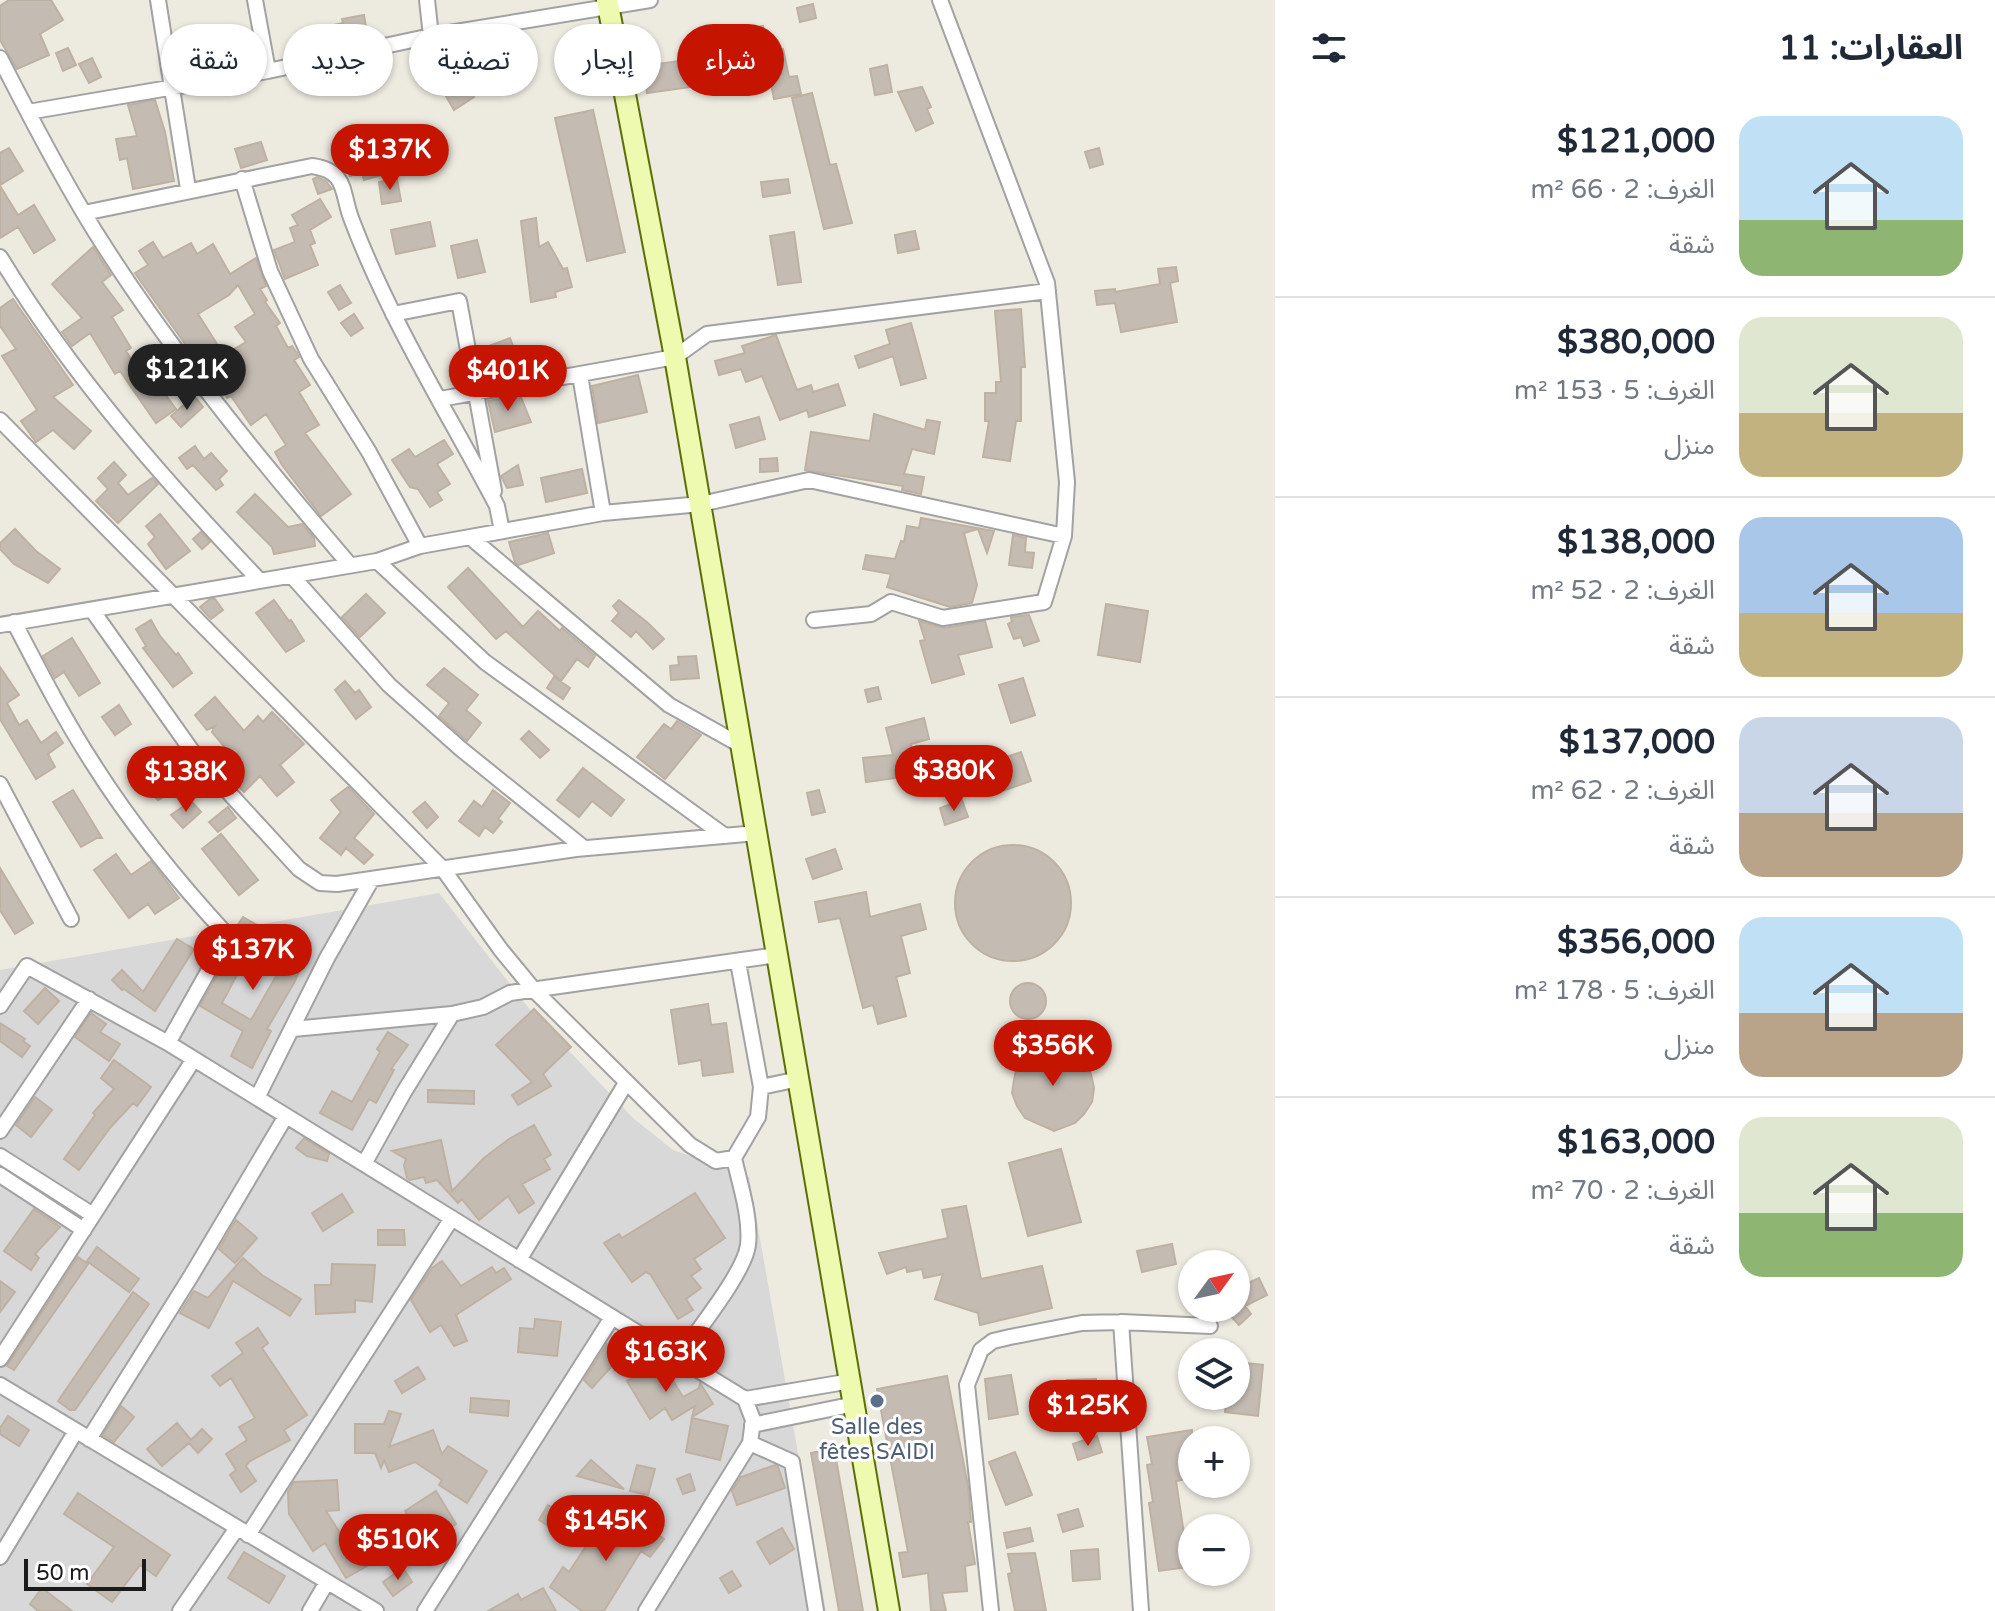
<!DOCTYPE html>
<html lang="ar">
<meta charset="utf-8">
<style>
:root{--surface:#fff;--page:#f6f6f7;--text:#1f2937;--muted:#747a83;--line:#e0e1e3;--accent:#c51400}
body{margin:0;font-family:"Varela Round","Noto Sans Arabic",sans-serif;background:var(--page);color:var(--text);direction:rtl;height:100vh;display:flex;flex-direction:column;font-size:30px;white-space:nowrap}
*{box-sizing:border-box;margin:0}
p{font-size:26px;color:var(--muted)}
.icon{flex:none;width:44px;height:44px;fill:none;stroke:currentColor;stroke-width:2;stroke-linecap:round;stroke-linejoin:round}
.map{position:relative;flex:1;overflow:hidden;direction:ltr}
.panel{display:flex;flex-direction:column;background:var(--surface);width:720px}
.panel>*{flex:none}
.hud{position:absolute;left:24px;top:24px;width:760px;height:72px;direction:rtl;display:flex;gap:16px}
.needle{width:52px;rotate:57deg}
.fabs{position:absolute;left:1178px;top:1250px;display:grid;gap:16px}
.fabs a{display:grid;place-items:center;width:72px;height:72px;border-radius:50%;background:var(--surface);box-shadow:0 2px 6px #0004;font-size:40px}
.scale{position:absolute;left:24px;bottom:20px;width:122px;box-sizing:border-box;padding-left:8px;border:4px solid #1b1b1b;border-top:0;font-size:22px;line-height:28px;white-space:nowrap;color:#1b1b1b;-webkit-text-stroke:6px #fff;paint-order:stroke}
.price{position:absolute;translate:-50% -68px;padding:0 18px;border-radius:28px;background:var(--accent);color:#fff;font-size:26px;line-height:52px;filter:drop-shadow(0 2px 4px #0008)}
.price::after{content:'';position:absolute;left:50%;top:48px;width:24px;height:18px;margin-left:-12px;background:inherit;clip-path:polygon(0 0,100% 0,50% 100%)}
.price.selected{background:#222;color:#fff}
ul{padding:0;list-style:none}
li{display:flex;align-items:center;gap:24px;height:200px;padding:0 32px}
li+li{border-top:2px solid var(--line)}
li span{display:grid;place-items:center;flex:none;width:224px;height:160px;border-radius:24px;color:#555}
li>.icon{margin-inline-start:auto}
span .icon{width:96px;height:96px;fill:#fffc;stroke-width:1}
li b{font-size:34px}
h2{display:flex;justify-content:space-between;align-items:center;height:96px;padding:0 32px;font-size:34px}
.chip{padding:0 28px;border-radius:36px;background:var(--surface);box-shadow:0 2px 6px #0004;font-size:28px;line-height:72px}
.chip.selected{background:var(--accent);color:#fff}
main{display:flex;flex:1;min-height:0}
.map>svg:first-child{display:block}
</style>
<main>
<section class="panel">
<h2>العقارات: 11<svg class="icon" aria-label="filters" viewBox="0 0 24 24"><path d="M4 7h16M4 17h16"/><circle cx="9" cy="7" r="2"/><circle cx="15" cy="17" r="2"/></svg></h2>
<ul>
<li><span style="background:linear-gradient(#bfe0f5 65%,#8fb573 0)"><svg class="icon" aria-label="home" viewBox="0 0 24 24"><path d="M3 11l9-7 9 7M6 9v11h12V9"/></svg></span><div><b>$121,000</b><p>الغرف: 2 · 66 m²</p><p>شقة</p></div></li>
<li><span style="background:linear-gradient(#dfe7d0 60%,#c2b280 0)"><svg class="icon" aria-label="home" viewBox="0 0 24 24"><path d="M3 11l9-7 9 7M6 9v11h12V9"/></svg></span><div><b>$380,000</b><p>الغرف: 5 · 153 m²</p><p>منزل</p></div></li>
<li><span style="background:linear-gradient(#a9c7e8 60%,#c2b280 0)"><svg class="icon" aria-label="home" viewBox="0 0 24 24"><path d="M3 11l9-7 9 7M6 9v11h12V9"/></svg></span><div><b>$138,000</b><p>الغرف: 2 · 52 m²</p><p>شقة</p></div></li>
<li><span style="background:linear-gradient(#c9d6e8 60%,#b9a48a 0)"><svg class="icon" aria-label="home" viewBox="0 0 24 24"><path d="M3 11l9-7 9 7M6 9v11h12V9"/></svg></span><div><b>$137,000</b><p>الغرف: 2 · 62 m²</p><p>شقة</p></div></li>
<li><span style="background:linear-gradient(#bfe0f5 60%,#b9a48a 0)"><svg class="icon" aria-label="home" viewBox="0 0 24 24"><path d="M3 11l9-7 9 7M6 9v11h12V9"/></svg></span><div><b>$356,000</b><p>الغرف: 5 · 178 m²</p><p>منزل</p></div></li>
<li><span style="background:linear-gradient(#dfe7d0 60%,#8fb573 0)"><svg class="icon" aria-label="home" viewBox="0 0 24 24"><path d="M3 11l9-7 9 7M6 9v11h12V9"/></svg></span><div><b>$163,000</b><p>الغرف: 2 · 70 m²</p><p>شقة</p></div></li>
</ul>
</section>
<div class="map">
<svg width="1275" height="1611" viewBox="0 0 1275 1611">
<rect width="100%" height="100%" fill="#edeae0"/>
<path fill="#d9d8d8" d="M439 893 531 1011 633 1118 673 1150 749 1177 826 1611H0V970Z"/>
<path fill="#c4bcb3" stroke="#beb1a2" stroke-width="2" fill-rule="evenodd" d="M9 0H51L63 20 40 34 49 55 17 69 0 40V6Z
M813 4 816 18 800 22 797 8Z
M364 15 367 33 318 41 316 29 343 23 342 19Z
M763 26 768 46 739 52 735 31Z
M237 34 245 47 224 58 217 43Z
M462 42 468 68 457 70 474 97 454 110 443 91 448 88 438 45Z
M193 43 197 60 178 64 176 47Z
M68 48 76 65 63 71 56 53Z
M783 49 789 77 797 76 801 94 774 99 765 52Z
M92 58 101 77 89 83 79 64Z
M701 58 705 85 647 93 643 66Z
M887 65 892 92 875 95 870 69Z
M922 87 931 107 927 109 933 123 916 131 898 92Z
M812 93 830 165 836 164 852 223 824 229 792 98Z
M155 100 165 132 174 181 133 189 127 158 120 160 116 139 137 136 128 105Z
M593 110 625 252 587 261 555 118Z
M261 142 267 160 241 168 235 149Z
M9 148 23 171 0 185V153Z
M373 148 381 175 364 180 362 172 350 176 345 156Z
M1099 148 1103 164 1090 168 1085 152Z
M317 177 326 181 332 189 318 194 313 179Z
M397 179 401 201 382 204 379 182Z
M788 179 790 193 763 197 761 182Z
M0 186 18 215 34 205 55 240 34 253 18 227 0 238Z
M320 199 331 217 310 230 315 243 310 245 318 265 285 279 274 250 295 242 290 228 298 225 292 215Z
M536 218 539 247 548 242 563 269 567 268 572 287 555 292 556 297 531 302 521 221Z
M430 222 435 246 396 254 391 230Z
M915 231 919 249 898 253 895 235Z
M794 232 801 282 778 285 770 236Z
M477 240 485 272 458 278 451 246Z
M153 242 163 258 191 243 197 254 213 244 230 274 256 258 266 286 260 289 267 300 265 302 280 323 276 326 288 348 292 346 297 353 299 357 294 360 310 385 299 392 319 425 305 433 351 494 321 516 282 465 275 452 286 445 266 414 251 425 231 396 227 398 223 389 221 390 195 348 190 351 135 273 148 265 139 251ZM238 285 255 314 235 327 246 342 224 355 198 314 229 295Z
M93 247 111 275 102 282 123 310 112 317 131 348 126 351 146 383 153 378 176 409 156 423 120 371 115 374 90 333 72 346 62 332 82 318 52 284Z
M1176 267 1178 281 1170 283 1177 322 1121 332 1115 303 1097 305 1095 291 1115 289V292L1160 284 1158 269Z
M340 285 351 303 339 310 328 292Z
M13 299 73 385 53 397 91 431 74 449 53 430 36 442 21 421 37 410 2 356 16 349 0 326V308Z
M1021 309 1025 367H1021V421H1016L1010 461 983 457 989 421H985V393H996V382H1001L995 311Z
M354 314 363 328 351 336 341 323Z
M911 323 926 378 901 385 893 356 859 368 855 356 890 344 886 330Z
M776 335 797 390 811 385 813 392 838 384 845 405 809 417 807 410 780 420 762 376 746 382 741 369 719 375 715 361 745 353 742 346Z
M510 338 518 359 486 372 478 350Z
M638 375 647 412 598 423 592 386Z
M520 395 531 422 495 432 488 401Z
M194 396 203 407 181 427 171 416Z
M874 414 925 430 927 420 940 422 934 454 912 449 904 474 924 477 921 494 902 490 903 486 805 470 811 432 870 441Z
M759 417 765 439 736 448 730 425Z
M444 440 453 454 437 464 450 484 437 492 442 500 430 507 418 489 410 487 392 460 409 449 415 457Z
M195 446 204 459 211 453 227 471 219 479 223 485 216 490 193 465 187 469 179 458Z
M777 458 778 471 760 472V459Z
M114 462 126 475 118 483 128 495 152 478 158 484 118 523 96 501 108 489 98 478Z
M518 465 523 485 507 488 501 476Z
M582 469 587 493 546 502 541 478Z
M255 494 288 527 302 524 314 538 315 546 274 554 272 547 237 512Z
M160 514 190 551 166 569 148 544 155 537 146 526Z
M921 518 994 531 987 553 978 529 964 533 977 585 972 603 950 607 887 587 891 574 863 569 866 555 895 559 901 541 904 542 907 526 919 528Z
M15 529 36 551 60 569 48 583 14 564 0 549V543Z
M201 532 210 542 202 549 193 539Z
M548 533 554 553 518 565 515 562 509 542Z
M1013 535 1026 538 1025 552 1034 553 1032 568 1009 565Z
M468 568 523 627 538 611 560 631 562 628 595 656 588 667 577 659 561 681 506 631 496 639 448 587Z
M366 594 385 613 360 637 342 617Z
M210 599H215L223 610 211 619 200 607Z
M274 600 289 621 291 620 304 641 286 652 256 613Z
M619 600 648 623 664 639 653 649 636 631 631 637 612 621 619 613 613 606Z
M1106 604 1148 611 1140 662 1098 655Z
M1029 615 1039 641 1024 646 1021 637 1014 639 1008 624 1012 622 1011 617Z
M151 620 160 636 176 655 178 653 192 673 173 687 143 648 146 646 136 629Z
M919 621 944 628 985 621 992 647 958 655 964 674 932 683 920 641 925 640Z
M72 638 100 683 79 696 64 672 55 678 43 656Z
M696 656 699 678 671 680 670 666 679 665 678 657Z
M0 667 19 695 7 703 19 725 27 720 41 743 56 732 63 743 48 754 55 767 36 779 0 719Z
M444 668 478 695 466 710 481 723 467 741 439 716 449 703 427 685Z
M554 677 570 688 563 699 547 688Z
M1023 678 1035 715 1011 723 999 685Z
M345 681 355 693 359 690 371 707 356 719 335 690Z
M878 687 881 699 868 702 865 690Z
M215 697 244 731 258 716 263 722 272 712 304 744 280 765 294 782 277 796 260 776 244 792 233 780 244 770 212 732 215 726 207 730 195 715Z
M119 705 131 724 115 735 102 717Z
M924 718 929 739 911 744 917 775 866 782 863 758 893 755 886 728Z
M677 721 701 735 665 779 637 757 664 724 671 729Z
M529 731 549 750 540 758 521 739Z
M1021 752 1031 781 988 796 982 781 996 776 992 762Z
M583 768 624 800 611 816 592 801 579 817 557 800Z
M165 772 179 788 158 800 147 788Z
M348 787 374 814 354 838 373 855 364 864 346 848 341 855 320 838 341 812 331 800Z
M73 790 102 838H97L81 847 53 802Z
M493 790 510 803 498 819 502 822 493 833 485 827 479 836 459 821 474 801 482 807Z
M819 790 825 812 812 815 807 793Z
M962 800 968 817 945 825 940 808Z
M191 801 201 812 183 828 171 815Z
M425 802 438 817 427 828 413 812Z
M228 807 236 818 218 832 209 822Z
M221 834 258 880 239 895 202 849Z
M955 903a58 58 0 1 1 116 0a58 58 0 1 1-116 0Z
M835 849 842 869 813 879 806 859Z
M116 854 131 875 151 861 179 898 155 914 148 904 129 918 94 870Z
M0 868 33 923 15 934 0 910Z
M866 892 870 917 920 904 926 929 901 936 910 973 896 977 906 1016 878 1024 873 1005 863 1008 840 918 819 922 815 902Z
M243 917 262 928 222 1003 251 1020 283 964 296 936 311 943 294 983 267 1029 271 1031 252 1068 231 1056 243 1031 200 1006 237 941 235 929Z
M177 939 194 949 155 1011 124 989 122 990 112 980 122 970 143 992Z
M1010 1001a18 18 0 1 1 36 0a18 18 0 1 1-36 0Z
M45 988 59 1001 38 1024 24 1011Z
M708 1004 711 1025 726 1023 733 1072 703 1076 701 1060 679 1064 671 1010Z
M534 1009 571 1047 543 1074 551 1086 518 1105 512 1095 532 1082 496 1045Z
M91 1013 106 1024 100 1032 120 1044 109 1061 75 1037Z
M0 1023 25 1039 23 1041 30 1046 22 1057 0 1041Z
M388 1032 408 1045 391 1069 394 1070 376 1103 369 1099 352 1130 320 1113 332 1091 352 1102 380 1052 377 1049Z
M1046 1048H1060L1074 1053 1084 1062 1091 1074 1094 1088 1092 1102 1084 1114 1075 1123 1054 1131 1025 1118 1017 1106 1012 1093 1015 1074 1022 1062 1033 1053Z
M114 1060 151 1087 137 1106 133 1103 110 1128 79 1170 64 1159 95 1115 93 1113 114 1089 101 1078Z
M428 1090 474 1091V1104L428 1102Z
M35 1097 52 1110 31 1137 16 1125Z
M534 1125 551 1155 544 1159 550 1169 522 1184 534 1203 519 1213 508 1196 479 1220 462 1199 458 1203 437 1180 426 1183 424 1177 410 1180 407 1178 404 1165 406 1159 392 1151 441 1140 452 1191 484 1158 509 1139Z
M304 1138 329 1154 327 1161 307 1156 296 1148Z
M1061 1149 1081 1222 1028 1236 1009 1163Z
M695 1193 725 1238 694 1259 701 1269 691 1276 701 1288 686 1299 693 1310 678 1319 650 1274 646 1272 632 1282 604 1243 619 1234 622 1238Z
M342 1194 353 1212 323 1231 312 1213Z
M966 1206 981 1279 1042 1266 1052 1308 980 1325 978 1313 935 1299 943 1274 924 1278 922 1269 907 1272 906 1267 887 1274 879 1253 948 1238 942 1210Z
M34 1209 60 1227 35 1254 39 1258 31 1270 4 1251Z
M236 1220 257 1238 235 1263 219 1249Z
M378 1230H404L405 1245H378Z
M1172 1244 1176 1264 1142 1272 1137 1251Z
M97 1247 139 1279 129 1292 87 1261Z
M78 1257 88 1264 14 1370 7 1366Z
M243 1258 262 1275 301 1299 290 1316 233 1281 209 1328 180 1313 194 1291 208 1298Z
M442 1261 461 1286 492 1267 496 1273 504 1268 511 1279 456 1315 467 1341 454 1346 441 1325 430 1332 411 1300 432 1268Z
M332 1264 375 1265 372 1302 355 1300V1312L316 1314 315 1285H331Z
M1236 1264 1248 1283 1259 1278 1267 1295 1245 1306 1251 1314 1239 1325 1228 1313 1236 1308Z
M0 1281 15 1292 0 1312Z
M133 1292 149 1304 75 1410H70L58 1401Z
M535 1319 561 1322 557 1356 518 1352 520 1328 534 1329Z
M258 1328 268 1343 262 1348 307 1415 284 1430 290 1440 250 1461 246 1466 256 1481 241 1492 230 1475 236 1470 226 1454 247 1440 239 1427 255 1418 231 1378 220 1386 212 1376 243 1353 236 1343Z
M607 1344 621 1356 592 1388 584 1380Z
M661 1361 683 1397 699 1388 700 1383 713 1404 692 1417 695 1406 672 1420 665 1408 650 1419 627 1381Z
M1236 1362 1263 1365 1258 1416 1225 1412 1226 1396H1236Z
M418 1367 425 1379 402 1393 395 1381Z
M1011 1375 1018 1414 989 1419 985 1379Z
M947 1376 968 1486 971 1522H968L975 1564 965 1566 967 1591 942 1593 946 1611H931L928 1573 903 1577 899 1553 908 1552 877 1389Z
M1096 1379 1097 1404 1068 1406 1067 1380Z
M471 1398 509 1401 508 1416 470 1412Z
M121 1406 134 1417 114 1442 103 1435Z
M389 1411 401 1414 389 1447 433 1430 442 1454 448 1446 487 1471 467 1503 439 1485 442 1480 415 1462 389 1472 384 1460 381 1468 375 1453H355V1424H384Z
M8 1416 29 1430 19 1446 0 1434V1428Z
M692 1418 728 1426 720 1460 686 1452Z
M177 1423 191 1440 202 1429 212 1439 198 1453 189 1443 162 1466 147 1449Z
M1192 1430V1478L1176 1481 1189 1567 1159 1571 1149 1503 1153 1502 1147 1465 1152 1464 1147 1437Z
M1097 1436 1102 1452 1078 1460 1073 1444Z
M834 1448 863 1611H839L811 1453Z
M1015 1452 1032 1495 1006 1505 989 1462Z
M591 1460 624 1489 577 1476Z
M637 1465 655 1469 648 1495 630 1491Z
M775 1465 778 1467 785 1488 737 1505 732 1491 741 1477Z
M690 1474 695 1490 683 1494 677 1479Z
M337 1480 339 1510 326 1511 347 1544 355 1540 358 1546 369 1539 378 1553 364 1561 367 1566 346 1578 325 1543 313 1551 289 1514 288 1492 294 1482Z
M436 1491 456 1524 425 1543 405 1511Z
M78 1493 170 1555 156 1576 140 1565 112 1602 87 1584 114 1547 64 1514Z
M548 1505 572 1521 563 1535 539 1520Z
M618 1507 664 1539 650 1557 641 1551 604 1611H582L550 1587 563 1567 569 1572 594 1534 598 1537Z
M1078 1509 1083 1526 1063 1532 1058 1515Z
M782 1528 794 1549 770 1564 757 1542Z
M1030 1528 1033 1541 1007 1548 1004 1533Z
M1098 1549 1100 1579 1073 1581 1071 1551Z
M244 1552 285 1576 269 1603 228 1578Z
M1035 1553 1046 1611H1015L1008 1574 1012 1573 1008 1554Z
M403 1568 412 1582 393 1596 383 1582Z
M732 1571 741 1586 729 1593 720 1578Z
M42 1588 72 1611H38L30 1604Z
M543 1588 556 1611H488L518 1594 521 1600Z"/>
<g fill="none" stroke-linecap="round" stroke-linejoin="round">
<g stroke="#a2a2a2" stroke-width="18">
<path id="street" d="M158 0 188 189
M255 0 268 71
M427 0 431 36
M0 58C30 117 61 177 96 233 170 351 260 460 350 565
M28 112 268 71 431 36 650 0
M242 179 270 271 311 359 369 452 420 546
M84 213 312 166C347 171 341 190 351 218 389 319 447 411 497 506L502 531
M0 257C72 376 165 481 260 581
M393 314 459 301 494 491
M580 375 603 513
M440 399 675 357 707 334 1048 291
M0 420 443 869 501 950 534 990 690 1145 716 1161 734 1158
M470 537 669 705 742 746
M377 561 485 662 725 836
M292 576 389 685 461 749 584 848
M92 610 197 758 299 869 320 883 337 884 576 849 757 833
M814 620 871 614 891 602 943 618 1044 602 1064 536
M14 622C39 670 63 717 92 762 131 824 179 883 228 936L168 1043
M0 625 377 561 420 546 603 513 701 504 809 480 1064 536 1067 482 1047 283 940 0
M0 784 71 919
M0 1006 27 966 168 1043 745 1399 851 1381
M293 1029 452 1014 483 1007 510 993 777 955
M761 1087 799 1079
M257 1098 327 958 372 879
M0 1131 89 999
M0 1156 93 1215
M364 1164 404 1092 452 1014
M0 1175 84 1230
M519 1260 626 1083
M1121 1322 1141 1611
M679 1357C696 1332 745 1272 748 1245 751 1217 740 1185 734 1158L758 1117 761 1087 738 962
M0 1359 194 1059
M0 1385 376 1611
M752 1425 855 1404
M89 1439 191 1276 286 1116
M750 1443 792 1462 816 1611
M248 1535 452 1218
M0 1557 76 1431
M180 1611 237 1528
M310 1611 327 1582
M425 1611 611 1319
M646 1611 750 1443 753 1420 745 1399
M991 1611 967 1385 981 1350 993 1341 1010 1337 1082 1323 1121 1322 1210 1326"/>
</g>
<g stroke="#5a7003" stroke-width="24">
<path id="secondary" d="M607 0 675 357 889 1611"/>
</g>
<use href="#street" stroke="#fff" stroke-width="14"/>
<use href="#secondary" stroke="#effab1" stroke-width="20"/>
</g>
<circle fill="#5c6f8a" stroke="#fff" stroke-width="3" cx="877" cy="1401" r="8"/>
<g text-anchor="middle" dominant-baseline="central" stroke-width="6" stroke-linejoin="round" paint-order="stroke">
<g font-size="22" fill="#4e5e75" stroke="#fff">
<text x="877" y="1427">Salle des<tspan x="877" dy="25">fêtes SAIDI</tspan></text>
</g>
</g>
</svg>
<div class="fabs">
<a><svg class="needle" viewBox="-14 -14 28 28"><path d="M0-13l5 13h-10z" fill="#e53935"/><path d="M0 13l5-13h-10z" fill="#747a83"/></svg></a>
<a><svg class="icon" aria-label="layers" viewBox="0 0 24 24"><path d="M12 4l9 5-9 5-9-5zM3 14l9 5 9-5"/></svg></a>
<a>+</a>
<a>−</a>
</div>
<div class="scale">50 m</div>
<b class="price" style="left:390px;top:192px">$137K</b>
<b class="price selected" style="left:187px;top:412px">$121K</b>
<b class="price" style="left:508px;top:413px">$401K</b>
<b class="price" style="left:954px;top:813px">$380K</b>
<b class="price" style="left:186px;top:814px">$138K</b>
<b class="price" style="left:253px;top:992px">$137K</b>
<b class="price" style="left:1053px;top:1088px">$356K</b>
<b class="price" style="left:666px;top:1394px">$163K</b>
<b class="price" style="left:1088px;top:1448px">$125K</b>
<b class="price" style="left:606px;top:1563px">$145K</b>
<b class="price" style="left:398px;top:1582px">$510K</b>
<div class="hud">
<a class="chip selected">شراء</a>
<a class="chip">إيجار</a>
<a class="chip">تصفية</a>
<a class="chip">جديد</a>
<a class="chip">شقة</a>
</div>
</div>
</main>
